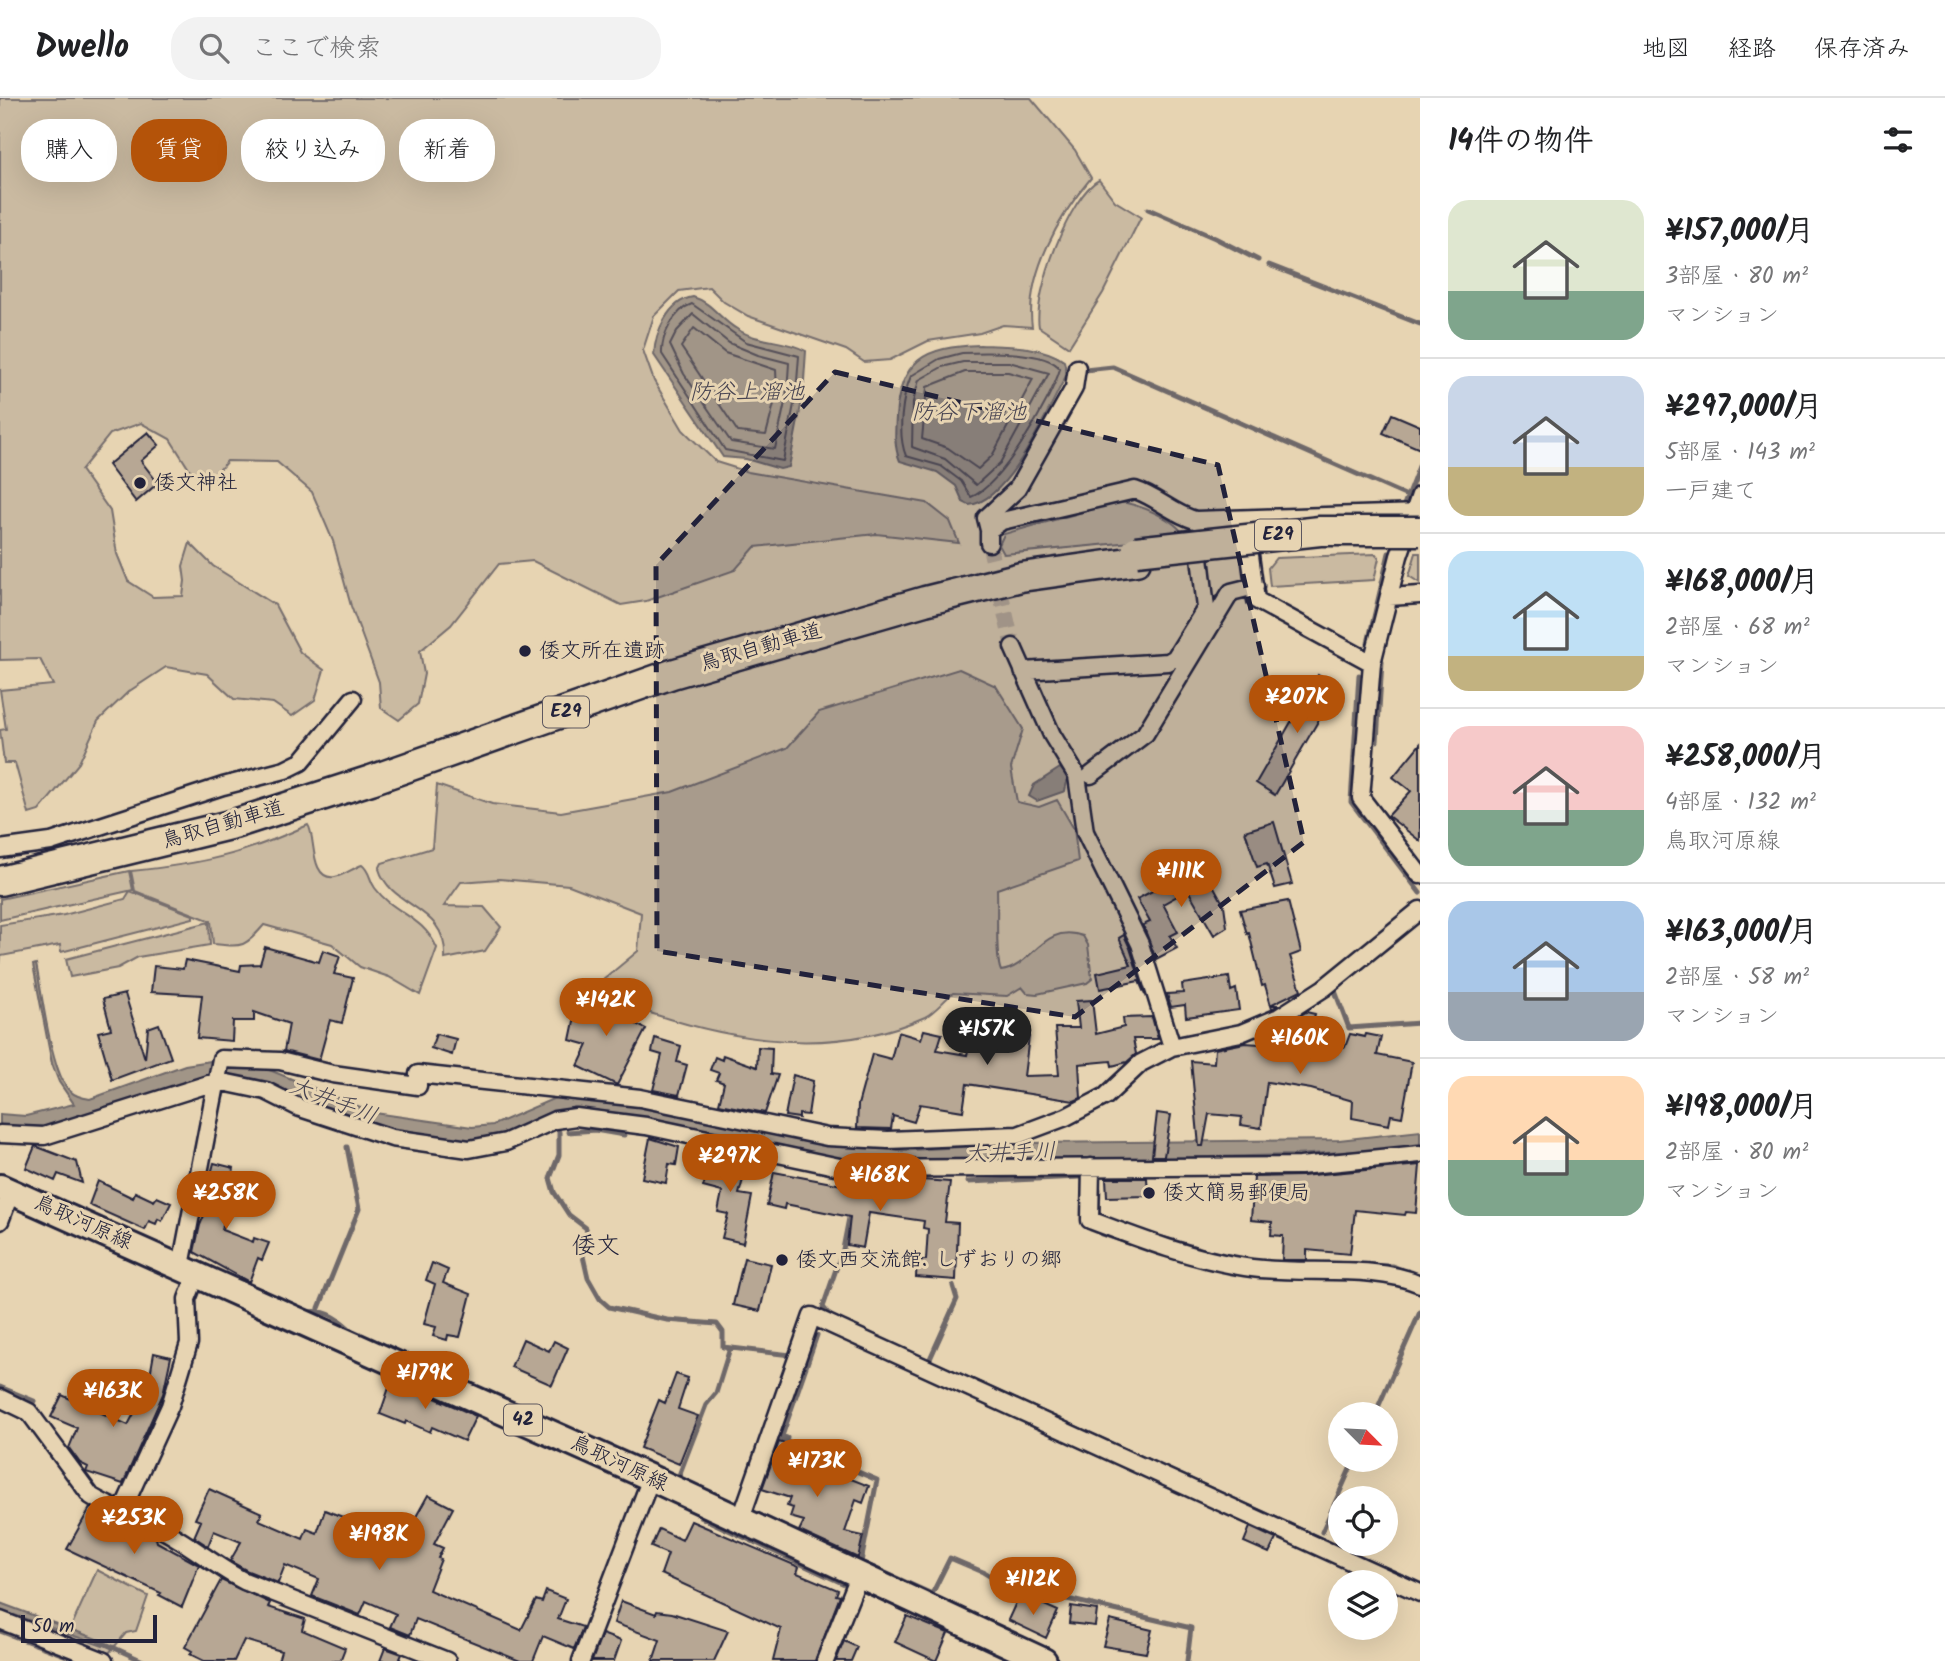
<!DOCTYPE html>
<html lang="ja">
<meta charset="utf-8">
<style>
:root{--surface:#fff;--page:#f2f2f2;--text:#202124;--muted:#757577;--line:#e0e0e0;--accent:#b45309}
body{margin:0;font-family:Kalam,"Klee One",sans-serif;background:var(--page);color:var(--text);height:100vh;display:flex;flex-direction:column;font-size:26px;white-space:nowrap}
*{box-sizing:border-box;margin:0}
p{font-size:23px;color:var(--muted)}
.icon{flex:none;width:38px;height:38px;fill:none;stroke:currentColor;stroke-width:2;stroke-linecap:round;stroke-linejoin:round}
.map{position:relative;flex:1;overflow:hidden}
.sheet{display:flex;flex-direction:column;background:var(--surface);width:525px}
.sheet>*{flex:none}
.hud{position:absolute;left:21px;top:21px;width:665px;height:63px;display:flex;gap:14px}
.needle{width:46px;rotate:114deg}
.controls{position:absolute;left:1328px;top:1304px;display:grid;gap:14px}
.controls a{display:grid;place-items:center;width:70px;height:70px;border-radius:50%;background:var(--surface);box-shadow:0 7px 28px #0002;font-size:35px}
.scale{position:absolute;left:21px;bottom:18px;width:136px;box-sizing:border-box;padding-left:7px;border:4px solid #22223b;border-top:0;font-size:19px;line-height:24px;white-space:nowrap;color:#22223b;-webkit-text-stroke:5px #e7d4b2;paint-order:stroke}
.price{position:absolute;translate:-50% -60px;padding:0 16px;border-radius:24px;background:var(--accent);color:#fff;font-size:23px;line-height:46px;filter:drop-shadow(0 2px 4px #0008)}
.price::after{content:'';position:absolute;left:50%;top:42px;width:21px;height:16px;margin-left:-10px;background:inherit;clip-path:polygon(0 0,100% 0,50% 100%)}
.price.active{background:#222;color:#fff}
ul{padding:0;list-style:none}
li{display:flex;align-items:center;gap:21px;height:175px;padding:0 28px}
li+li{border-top:2px solid var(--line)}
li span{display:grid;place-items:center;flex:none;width:196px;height:140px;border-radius:21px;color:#555}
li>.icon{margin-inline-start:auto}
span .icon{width:84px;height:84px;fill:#fffc;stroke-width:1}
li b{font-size:30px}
h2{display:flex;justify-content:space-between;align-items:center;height:84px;padding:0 28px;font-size:30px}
.tag{padding:0 24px;border-radius:28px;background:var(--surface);box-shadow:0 7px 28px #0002;font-size:24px;line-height:63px}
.tag.active{background:var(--accent);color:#fff}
header{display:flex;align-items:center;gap:42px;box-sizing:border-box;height:98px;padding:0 35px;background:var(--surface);border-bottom:2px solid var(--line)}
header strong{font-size:33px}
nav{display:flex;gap:38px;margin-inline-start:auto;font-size:24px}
.search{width:490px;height:63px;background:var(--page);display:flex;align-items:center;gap:18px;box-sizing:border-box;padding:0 24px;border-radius:28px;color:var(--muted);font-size:26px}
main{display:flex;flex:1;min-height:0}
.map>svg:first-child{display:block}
</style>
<header>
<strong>Dwello</strong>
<div class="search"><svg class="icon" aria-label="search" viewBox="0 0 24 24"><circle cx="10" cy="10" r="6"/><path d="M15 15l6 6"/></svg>ここで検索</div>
<nav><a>地図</a><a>経路</a><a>保存済み</a></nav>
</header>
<main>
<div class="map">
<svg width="1420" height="1563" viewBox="0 0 1420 1563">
<rect width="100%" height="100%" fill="#e7d4b2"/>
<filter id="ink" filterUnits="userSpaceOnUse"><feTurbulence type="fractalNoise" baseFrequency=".0143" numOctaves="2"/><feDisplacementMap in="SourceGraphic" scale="14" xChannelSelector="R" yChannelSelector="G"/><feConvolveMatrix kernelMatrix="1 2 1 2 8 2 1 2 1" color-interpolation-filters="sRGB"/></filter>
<g filter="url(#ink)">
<path fill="#cabaa1" stroke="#766e6e" stroke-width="2" d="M0 0H1031L1075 52 1091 80C1059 118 1025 177 1032 229L1003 227 980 235 928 243 890 262 864 264 846 252 748 218 724 204 709 189 679 193 654 218 643 252 654 283 683 332 716 364 748 374 927 405 950 423 959 445 876 436 755 449 735 472 646 503 621 507 533 463 499 466 451 527 420 553 424 576 418 606 399 622 381 610 379 584 351 508 333 443 312 394 277 364 227 363 208 385 189 371 170 341 141 325 110 336 81 372 110 413 117 456 128 483 153 499 183 498 185 483 183 468 190 445 213 468 275 507 300 554 324 572 315 602 292 618 273 605 234 601 207 576 166 569 128 594 98 623 79 665 39 713 29 716 15 665H4L0 632 6 631 0 592 53 587 40 561 0 562Z
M1099 82 1115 103 1141 119 1103 195 1069 249 1039 229C1033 196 1070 96 1099 82Z
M1118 404C1136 405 1177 421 1185 439L1004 456 999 447 1004 436Z
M1416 455H1420V485L1409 478Z
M1376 456 1379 460 1374 482 1270 488 1268 470 1276 460Z
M959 571 996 588 1023 631 1011 670 1017 704 1039 709 1057 702 1074 731 1078 763 997 791C998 808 995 862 1001 873 1033 869 1042 824 1083 838L1088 847 1092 881 1087 885 1037 896 1027 895 1022 889 1007 898 953 895C944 902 935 914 925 919 823 965 708 939 609 900L603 882 638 853 641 815 569 787 499 781 461 784 444 808 484 809 501 829 485 853 445 861C448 807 391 811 379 771L382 765 432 750 437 687 492 706 561 714 672 694 787 650 819 614Z
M308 727C316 737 309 783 335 779 343 778 353 770 362 767 370 773 369 782 375 790 394 816 422 817 437 850L420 897 389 879 360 869 332 846 264 827C244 850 243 849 213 846L211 823 135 793 131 773C202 766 242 757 308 727Z
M129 773 133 792 0 822V801Z
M130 793 193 817V820L61 854 60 847 1 858 0 866V827L64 817 125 801Z
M209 824 210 847 138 859 118 870 70 879 66 861Z
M97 1472 148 1498 136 1533 126 1535 109 1555 67 1538Z"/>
<path fill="#a19587" stroke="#6e6769" stroke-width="2" d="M693 199C711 204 721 222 737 231 758 245 785 241 806 253L803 297 789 369 780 371 746 361 723 359 654 257C655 235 668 203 693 199Z
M980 247C1007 248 1041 247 1064 263L1067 276C1049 309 1010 403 969 407L963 404 956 388 937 374 900 363C894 349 895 334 896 319 900 262 924 249 980 247Z
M1060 670 1068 679 1065 693 1037 703 1029 698 1034 687Z
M36 866C42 894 51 976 70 993 75 998 83 1000 90 1001L185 967 217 962 245 965 272 973 375 1015 472 1029 493 1027 562 997 649 1006 897 1053 1027 1045 1339 1042 1420 1033V1049L1294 1057 879 1067 814 1060 571 1013 502 1040 461 1044 418 1039 363 1026 264 985 236 979H202L45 1030 0 1031V1016L26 1018 74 1006 59 984 52 966 33 867Z
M700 1416 845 1484 843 1487 699 1420Z
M0 1505 105 1544 103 1548 0 1512Z"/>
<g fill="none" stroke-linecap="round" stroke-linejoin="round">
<path stroke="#555059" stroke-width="2" d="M692 206 746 244 799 258 796 296 783 363 725 352 662 256C661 238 674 212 692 206Z
M693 216 729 245 758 257 789 265 787 295 775 351 731 344 684 276 670 247 677 233Z
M694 230 725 255 776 272 777 294 766 337 738 334 681 249Z
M962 255C983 254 1048 252 1060 271 1051 302 1001 388 971 399L961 383 941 368 906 358C897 336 902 299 911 278L939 261Z
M963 264H1009L1049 275 1000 365 976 387 945 361 912 349 913 304 919 282 942 269Z
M965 274H1008L1033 281 992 358 978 371 948 350 922 341 927 289Z"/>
<path stroke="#6e6769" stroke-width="5" d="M1148 111 1215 140 1258 162
M1269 167 1420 226
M1085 272 1113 269 1407 398
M1402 412 1420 366
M1368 545 1389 455
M1359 577 1351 704 1420 795
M1377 643 1382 563
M1335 893 1349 930 1420 925
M219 1009 223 995
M559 1034V1057L550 1080 554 1094 569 1117 586 1130 588 1140 583 1158 588 1180 600 1201 609 1209 667 1222 717 1226 723 1234V1249L791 1257
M568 1034 595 1032 624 1037
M968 1084 1080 1079
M1099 1091 1098 1114 1106 1123
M1102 1136 1126 1144
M1162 1140 1217 1156
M1375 1168H1393L1406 1174
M319 1210 359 1111 347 1049
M307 1214C328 1211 341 1222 355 1236
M831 1219 823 1209 843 1151 850 1115
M929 1263 957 1201 953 1188
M949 1272 1420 1486
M0 1289 34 1303
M788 1311 778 1340 877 1382 861 1464 932 1496 950 1460 983 1474 1018 1495 1063 1500 1191 1530 1187 1563
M1375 1316 1420 1214
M787 1340 782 1338 817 1237
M678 1380 706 1307 716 1295 730 1250
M1322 1434 1354 1362
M0 1533 80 1563
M99 1543 143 1563"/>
</g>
<path fill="#b7a794" stroke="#22223b" stroke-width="2" d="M1392 316 1420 328V351L1383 335Z
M148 334 159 347 141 363 158 385 136 404 108 367Z
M1318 577 1338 589 1275 697 1256 685Z
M1420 646V743L1388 718 1411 693 1393 679Z
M1274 724 1292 786 1275 790 1267 766 1257 769 1245 733Z
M1202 767 1224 807 1227 829 1214 837 1188 792 1163 806 1178 834 1170 838 1177 850 1156 861 1143 827 1150 824 1137 801Z
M1288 803 1301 854 1290 858 1301 892 1272 906 1278 907 1272 911 1265 887 1262 888 1249 835 1247 836 1240 812Z
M1124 837 1130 850 1145 897 1139 883 1100 891 1097 875 1131 867 1119 840Z
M265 849 319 864 323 852 340 858 334 876 353 880 342 925 330 922 319 962 284 953 289 926 254 914V923H233L232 943 197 940 202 897 151 894 154 868 183 871 185 862 240 873 241 867 260 866Z
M1229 879 1231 893 1236 891 1239 912 1186 919 1185 907 1171 909 1167 896 1183 895 1182 886Z
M125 896 145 961 148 930 159 926 171 960 112 982 98 934 111 931 103 901Z
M588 897 605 900 603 907 633 914 630 923 646 931 617 987 578 968 588 947 570 942 578 904 587 907Z
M1092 902 1096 936 1124 929 1123 920 1152 919 1158 941H1133L1136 956 1127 964 1112 968 1111 963 1079 966 1081 1000 1074 1003 967 986 963 1013 920 1006 914 1024 893 1018 891 1031 857 1030 858 1007 872 956 891 961 898 934 921 941 924 932 942 936 937 952 967 957 973 931H1030L1024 978 1059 977 1055 930H1079L1076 903Z
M1306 914 1315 916 1307 948 1335 953 1337 946 1345 949 1350 936 1365 939 1366 936 1381 939 1377 957 1412 964 1402 1019 1391 1017 1389 1027 1352 1020 1353 1003 1311 991 1267 984 1261 1030 1241 1027 1242 1019 1209 1016 1203 1048H1199L1191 963 1214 965 1215 951 1245 945 1275 947 1279 930Z
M436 936 456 941 452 957 431 950Z
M655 940 681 948 677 964 687 967 679 997 653 992 662 957 652 954Z
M758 949 772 950 771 976 778 977 765 1015 719 1006 724 985 716 982 719 975 710 972 715 959 722 962 723 957 757 969Z
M793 977 813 983 808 1017 799 1016V1020L785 1018Z
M1157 1015 1171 1017 1164 1058H1152Z
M650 1040 679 1049 676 1067 669 1066 666 1085 642 1080Z
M35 1048 77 1064 82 1085 58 1076 55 1083 26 1070Z
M715 1053 743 1062 739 1076 744 1078 739 1096 752 1098 743 1145 722 1140 728 1116 718 1114 722 1094 703 1089Z
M214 1065 234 1070 222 1132 253 1144 254 1140 269 1145 262 1162 258 1160 249 1184 194 1154 200 1127 210 1103 204 1102Z
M1420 1067 1416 1115 1406 1114 1405 1117 1355 1112 1350 1156 1307 1152V1162H1282L1283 1138 1271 1137 1272 1124 1251 1122 1254 1079 1301 1078Z
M774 1074 858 1090 906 1093 908 1081 950 1084 945 1124 958 1125 956 1182 916 1179 917 1162H926L928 1131 923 1130 924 1123 869 1115 863 1150 847 1147 850 1119 785 1106 784 1111 767 1107Z
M1106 1080H1147L1148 1098 1107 1099Z
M98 1083 133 1100 135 1094 154 1103 157 1099 171 1105 162 1123 158 1121 156 1126 149 1123 145 1132 89 1107Z
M744 1160 771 1166 760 1213 733 1207Z
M432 1165 448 1172 443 1185 471 1196 460 1239 448 1237 447 1242 433 1238 436 1229 424 1226 435 1186 426 1182Z
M523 1241 549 1253 554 1243 568 1250 552 1287 511 1269Z
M154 1255 171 1259 163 1296 123 1386 86 1374 88 1369 80 1365 69 1350 77 1330 51 1319 62 1297 128 1327 148 1289Z
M676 1276 688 1280 678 1311 698 1318 679 1366 640 1350 659 1302 665 1305Z
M392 1281 476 1318 464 1343 432 1329 430 1334 406 1323 405 1326 380 1316Z
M779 1344 788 1347 785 1355 869 1388 863 1405 856 1402 845 1434 863 1438 858 1460 799 1433 804 1423 790 1419 793 1410 787 1408 790 1400 762 1391Z
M209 1391 262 1415 259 1422 303 1441 307 1431 317 1435 325 1412 366 1428 368 1424 407 1435 428 1397 453 1410 434 1446 443 1450 438 1460 441 1461 429 1492 521 1532 536 1502 542 1504 546 1493 566 1501 558 1521 583 1529 574 1551 543 1538 533 1563H520L416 1521 410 1537 390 1529 396 1516 366 1503 360 1517 312 1498 319 1481 285 1467 278 1485 248 1473 230 1463 241 1444 214 1433 208 1448 194 1439 201 1423 195 1421Z
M90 1410 156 1440 157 1444 199 1467 182 1509 159 1497 161 1495 67 1451Z
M691 1423 799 1469 797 1475 838 1492 836 1497 840 1498 815 1563H773L781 1531 661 1476 668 1456 651 1449 659 1431 682 1442Z
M1250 1429 1276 1441 1269 1455 1244 1444Z
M221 1482 270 1505 268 1509 305 1521 302 1532 345 1550 340 1563H278L281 1553 244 1542 234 1563H204L190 1556 192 1553 185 1549Z
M1018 1500 1038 1510 1040 1505 1058 1513 1046 1540 1008 1522Z
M621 1503 656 1516 657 1513 672 1515 728 1533 714 1563H653L660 1542 614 1525Z
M1071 1508 1097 1512 1095 1528 1069 1525Z
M907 1518 948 1535 936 1563 895 1544Z
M1110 1522 1152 1532 1146 1555 1103 1548Z
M602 1536 621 1543 614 1563H592Z
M844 1543 857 1549 851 1563H836Z
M385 1550 402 1556 399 1563H380Z"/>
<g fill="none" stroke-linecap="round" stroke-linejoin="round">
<path stroke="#c0b09a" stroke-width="16" stroke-dasharray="16 8" stroke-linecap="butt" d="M989 445 1013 549"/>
<g stroke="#22223b" stroke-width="21">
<path id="street" d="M1420 397 1399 458 1372 565 1361 700 1420 777
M989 432 986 420 1017 391 1074 290 1077 270
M1247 435 1256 502 1372 565
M989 445V432L1002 423 1135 392C1157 399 1173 416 1195 422L1420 415
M1389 499 1420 497
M1013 549 1052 637 1077 678 1085 734 1140 846 1172 949
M1023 573 1168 564 1175 560 1206 510 1198 442
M1091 677 1145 636 1231 494 1255 488
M0 751 51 744 223 688 285 672 301 664 353 601
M0 1036 44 1038 218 983 266 993 300 1010 392 1040 469 1051 506 1044 555 1022 576 1019 646 1028 849 1071 1300 1068 1420 1056
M1091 1069 1090 1122C1140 1141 1192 1161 1245 1169 1299 1178 1373 1165 1420 1186
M0 1123 11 1094
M181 1168 221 961 280 963 333 976 418 988V976L640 1000 827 1039 888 1042 1018 1037 1066 1019 1106 998 1141 965 1172 949 1241 935 1279 919 1324 890 1420 812
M0 1300 29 1314 91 1398C113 1412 138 1419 161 1431 190 1446 215 1468 244 1483L447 1563
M122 1413 170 1308 189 1245 187 1201 197 1176
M740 1423 812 1218 1420 1495
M0 1522 104 1563
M581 1563 651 1380
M825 1563 859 1478"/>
</g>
<g stroke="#22223b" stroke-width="30">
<path id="primary" d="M0 1089 651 1380 1044 1563"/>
</g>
<g stroke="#22223b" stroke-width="33">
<path id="highway" d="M0 783 234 726 371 682 672 576 925 503 1021 479 1136 463"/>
</g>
<use href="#street" stroke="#e7d4b2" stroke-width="16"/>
<use href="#primary" stroke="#e7d4b2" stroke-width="24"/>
<use href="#highway" stroke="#e7d4b2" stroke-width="28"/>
<g stroke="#22223b" stroke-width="33" stroke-linecap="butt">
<path id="highway-bridge" d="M1136 453 1320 433H1420"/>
</g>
<use href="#highway-bridge" stroke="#e7d4b2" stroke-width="28"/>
</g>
</g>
<path fill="#22223b" fill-opacity="0.2" stroke="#22223b" stroke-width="5" stroke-dasharray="14 9" stroke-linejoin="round" d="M835 274 1218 367 1304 744 1075 919 657 853 656 467Z"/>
<g fill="#22223b" stroke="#e7d4b2" stroke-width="2.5">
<circle cx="140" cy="385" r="7"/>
<circle cx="525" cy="553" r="7"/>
<circle cx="1149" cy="1095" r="7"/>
<circle cx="782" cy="1162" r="7"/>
</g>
<g text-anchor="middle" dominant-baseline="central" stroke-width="6" stroke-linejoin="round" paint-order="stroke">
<g fill="#e7d4b2" stroke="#5d575f" stroke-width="2">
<rect x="1255" y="421.5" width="46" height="31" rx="5"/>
<rect x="543" y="598.5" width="46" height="31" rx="5"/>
<rect x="504" y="1306.5" width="38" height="31" rx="5"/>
</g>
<g font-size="19" font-weight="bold" fill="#22223b">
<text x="1278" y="437">E29</text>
<text x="566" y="614">E29</text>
<text x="523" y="1322">42</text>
</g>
<g font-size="21" fill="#22223b" stroke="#e7d4b2" text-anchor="start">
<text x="154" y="385">倭文神社</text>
<text x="539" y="553">倭文所在遺跡</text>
<text x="1163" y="1095">倭文簡易郵便局</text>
<text x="796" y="1162">倭文西交流館. しずおりの郷</text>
</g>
<g font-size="21" fill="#22223b" stroke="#e7d4b2">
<text transform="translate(761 550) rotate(-16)">鳥取自動車道</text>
<text transform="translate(223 727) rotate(-16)">鳥取自動車道</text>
<text transform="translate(83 1125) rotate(24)">鳥取河原線</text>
<text transform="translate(619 1366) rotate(25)">鳥取河原線</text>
</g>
<g font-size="23" font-style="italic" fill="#484452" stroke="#e7d4b2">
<text x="747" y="295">防谷上溜池</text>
<text x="969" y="315">防谷下溜池</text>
<text transform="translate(333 1004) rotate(21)">大井手川</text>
<text transform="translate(1010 1056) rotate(-2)">大井手川</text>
</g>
<g font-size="24" fill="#22223b" stroke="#e7d4b2">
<text x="596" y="1148">倭文</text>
</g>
</g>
</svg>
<div class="controls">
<a><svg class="needle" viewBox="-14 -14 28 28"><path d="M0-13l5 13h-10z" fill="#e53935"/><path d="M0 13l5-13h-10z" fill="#757577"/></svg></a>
<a><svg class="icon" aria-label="locate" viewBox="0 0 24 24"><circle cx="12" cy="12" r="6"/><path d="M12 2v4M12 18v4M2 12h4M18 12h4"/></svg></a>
<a><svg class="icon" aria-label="layers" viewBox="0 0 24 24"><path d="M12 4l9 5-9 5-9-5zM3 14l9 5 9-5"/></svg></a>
</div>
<div class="scale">50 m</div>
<b class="price" style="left:1297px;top:637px">¥207K</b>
<b class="price" style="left:1181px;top:811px">¥111K</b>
<b class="price" style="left:606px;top:940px">¥142K</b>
<b class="price active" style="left:987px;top:969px">¥157K</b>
<b class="price" style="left:1300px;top:978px">¥160K</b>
<b class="price" style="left:730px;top:1096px">¥297K</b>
<b class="price" style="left:880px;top:1115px">¥168K</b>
<b class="price" style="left:226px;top:1133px">¥258K</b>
<b class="price" style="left:425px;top:1313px">¥179K</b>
<b class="price" style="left:113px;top:1331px">¥163K</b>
<b class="price" style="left:817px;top:1401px">¥173K</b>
<b class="price" style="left:134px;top:1458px">¥253K</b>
<b class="price" style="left:379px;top:1474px">¥198K</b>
<b class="price" style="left:1033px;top:1519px">¥112K</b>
<div class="hud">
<a class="tag">購入</a>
<a class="tag active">賃貸</a>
<a class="tag">絞り込み</a>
<a class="tag">新着</a>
</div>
</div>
<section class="sheet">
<h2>14件の物件<svg class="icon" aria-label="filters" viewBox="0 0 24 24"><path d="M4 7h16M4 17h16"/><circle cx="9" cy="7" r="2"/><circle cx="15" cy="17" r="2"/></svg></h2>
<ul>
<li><span style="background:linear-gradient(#dfe7d0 65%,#7fa58c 0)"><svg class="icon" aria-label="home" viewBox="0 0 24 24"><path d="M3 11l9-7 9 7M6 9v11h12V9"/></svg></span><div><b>¥157,000/月</b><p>3部屋 · 80 m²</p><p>マンション</p></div></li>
<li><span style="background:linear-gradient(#c9d6e8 65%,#c2b280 0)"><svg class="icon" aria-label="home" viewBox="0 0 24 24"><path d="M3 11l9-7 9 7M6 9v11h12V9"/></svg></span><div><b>¥297,000/月</b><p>5部屋 · 143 m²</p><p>一戸建て</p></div></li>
<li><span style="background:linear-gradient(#bfe0f5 75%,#c2b280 0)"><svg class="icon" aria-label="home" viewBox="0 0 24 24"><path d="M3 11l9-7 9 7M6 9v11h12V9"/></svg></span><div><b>¥168,000/月</b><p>2部屋 · 68 m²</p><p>マンション</p></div></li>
<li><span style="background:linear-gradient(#f6c9c9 60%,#7fa58c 0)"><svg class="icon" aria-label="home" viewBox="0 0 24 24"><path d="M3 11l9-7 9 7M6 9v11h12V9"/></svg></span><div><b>¥258,000/月</b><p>4部屋 · 132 m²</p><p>鳥取河原線</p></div></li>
<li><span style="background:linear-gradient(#a9c7e8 65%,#9aa5b1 0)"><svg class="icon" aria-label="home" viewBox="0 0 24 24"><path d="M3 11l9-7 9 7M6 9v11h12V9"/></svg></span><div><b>¥163,000/月</b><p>2部屋 · 58 m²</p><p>マンション</p></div></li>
<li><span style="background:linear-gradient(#ffd9b3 60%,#7fa58c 0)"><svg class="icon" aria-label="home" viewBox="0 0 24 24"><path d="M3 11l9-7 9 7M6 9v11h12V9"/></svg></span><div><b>¥198,000/月</b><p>2部屋 · 80 m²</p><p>マンション</p></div></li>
</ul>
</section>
</main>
